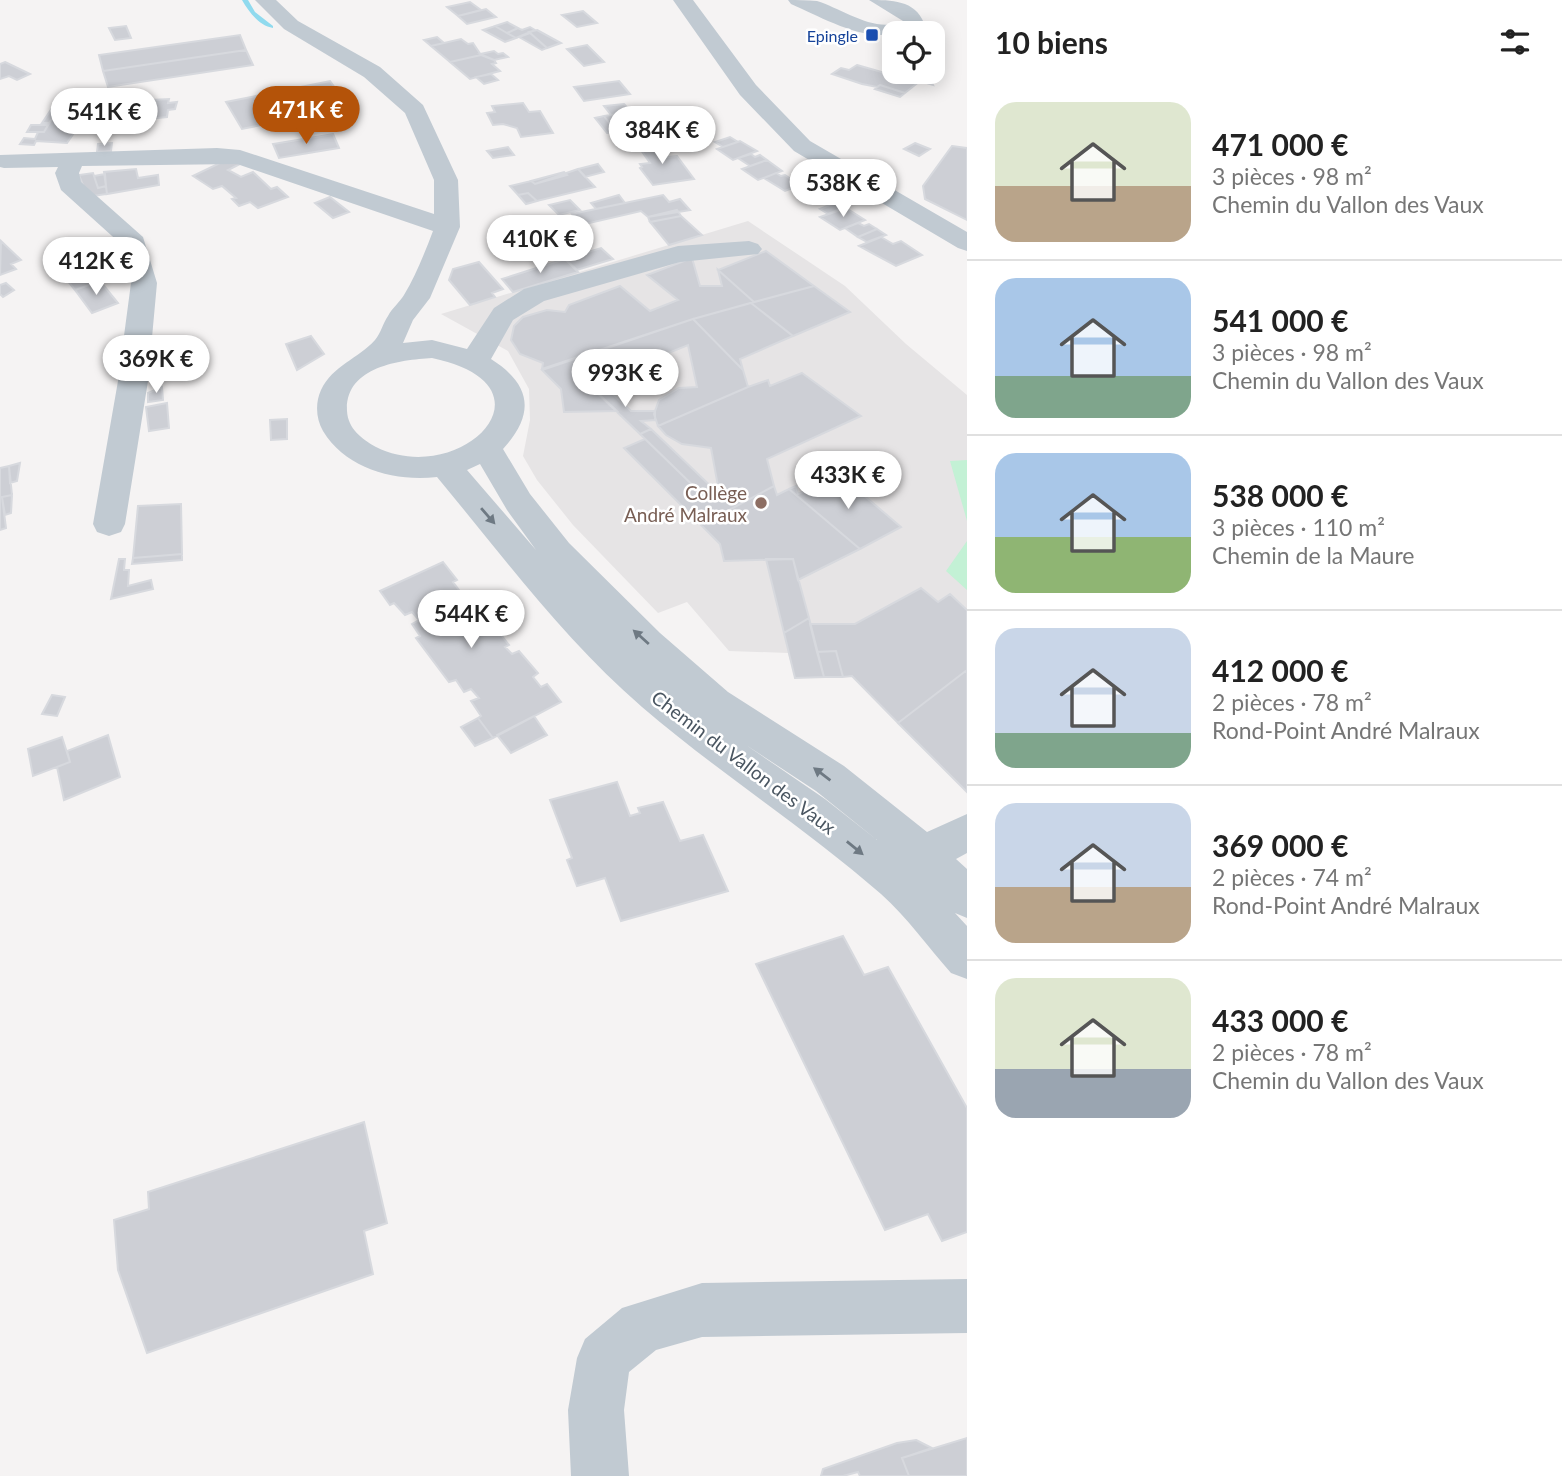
<!DOCTYPE html>
<html lang="fr">
<meta charset="utf-8">
<style>
:root{--surface:#fff;--page:#f2f2f2;--text:#222;--muted:#767676;--line:#e0e0e0;--accent:#b45309}
body{margin:0;font-family:Lato,sans-serif;background:var(--page);color:var(--text);height:100vh;display:flex;flex-direction:column;font-size:26px;white-space:nowrap}
*{box-sizing:border-box;margin:0}
p{font-size:23px;color:var(--muted)}
.icon{flex:none;width:38px;height:38px;fill:none;stroke:currentColor;stroke-width:2;stroke-linecap:round;stroke-linejoin:round}
.map{position:relative;flex:1;overflow:hidden}
.panel{display:flex;flex-direction:column;background:var(--surface);width:595px}
.panel>*{flex:none}
.fabs{position:absolute;left:882px;top:21px;display:grid;gap:14px}
.fabs a{display:grid;place-items:center;width:63px;height:63px;border-radius:14px;background:var(--surface);box-shadow:0 4px 18px #0003;font-size:35px}
.price{position:absolute;translate:-50% -60px;padding:0 16px;border-radius:24px;background:#fff;color:#222;font-size:23px;line-height:46px;filter:drop-shadow(0 2px 4px #0008)}
.price::after{content:'';position:absolute;left:50%;top:42px;width:21px;height:16px;margin-left:-10px;background:inherit;clip-path:polygon(0 0,100% 0,50% 100%)}
.price.active{background:var(--accent);color:#fff}
ul{padding:0;list-style:none}
li{display:flex;align-items:center;gap:21px;height:175px;padding:0 28px}
li+li{border-top:2px solid var(--line)}
li span{display:grid;place-items:center;flex:none;width:196px;height:140px;border-radius:21px;color:#555}
li>.icon{margin-inline-start:auto}
span .icon{width:84px;height:84px;fill:#fffc;stroke-width:1}
li b{font-size:30px}
h2{display:flex;justify-content:space-between;align-items:center;height:84px;padding:0 28px;font-size:30px}
main{display:flex;flex:1;min-height:0}
.map>svg:first-child{display:block}
</style>
<main>
<div class="map">
<svg width="967" height="1476" viewBox="0 0 967 1476">
<rect width="100%" height="100%" fill="#f5f3f3"/>
<path fill="#e6e4e5" d="M748 221 845 286 906 344 967 395V792L852 676 795 678 788 653 729 651 687 602 658 613 573 525 537 480 523 456 530 420 529 389 508 351 441 314Z"/>
<path fill="#c3f1d5" d="M967 460V521L950 461Z
M967 541V590L946 571Z"/>
<g fill="none" stroke-linecap="round" stroke-linejoin="round">
<path fill="#90daee" fill-rule="evenodd" d="M242 0H248L255 12 273 26V28C259 26 249 12 242 0Z"/>
</g>
<path fill="#cdcfd5" stroke="#d7d9de" stroke-width="2" d="M470 2 481 10 458 16 447 7Z
M486 9 496 17 467 24 458 16Z
M583 11 597 23 577 27 562 15Z
M507 22 518 28 507 33 495 26Z
M126 26 131 38 115 40 109 28Z
M495 26 507 33 516 38 505 42 483 30Z
M530 27 535 30 516 38 507 33 518 28 522 30Z
M537 30 561 43 547 48 529 32Z
M530 33 547 48 542 50 519 37Z
M240 35 246 50 103 71 99 55Z
M437 37 444 43 431 46 424 40Z
M461 39 468 44 473 43 481 55 450 62 431 46Z
M587 45 604 62 584 66 567 49Z
M246 50 253 65 108 87 103 71Z
M494 51 498 54 503 53 508 57 494 60 480 54Z
M481 55 494 60 496 63 492 64 500 71 470 79 450 62Z
M5 62 30 74 17 80 9 76 0 79V64Z
M857 65 892 75 896 72H921L930 78 933 85 920 81 905 93 880 85 877 87 862 84 832 74 841 68 849 70Z
M491 74 498 80 484 84 476 77Z
M330 81 349 107 242 129 226 102Z
M619 81 630 94 584 101 574 87Z
M880 85 905 93 900 97 875 89Z
M169 99 168 103 177 102 175 109 168 110 167 117 127 121 130 101Z
M523 103 529 112 540 111 553 133 521 137 517 128 503 124 493 125 487 113 495 112 492 106Z
M624 104 631 112 611 115 604 106Z
M54 105 60 106 49 123H42Z
M58 109 90 110 67 143 36 141 34 145 20 144 24 138 35 139 38 132H44Z
M631 112 643 128 616 132 604 116Z
M604 116 616 132 607 133 595 118Z
M31 125H48L44 132H27Z
M333 134 339 148 279 158 273 144Z
M730 137 738 142 723 147 715 142Z
M655 141 667 157 677 156 694 179 653 185 640 168 642 167 640 164 650 163 636 143Z
M740 141 757 151 733 160 717 149Z
M112 143 111 151 97 152 98 144Z
M915 143 930 149 919 156 904 149Z
M952 146 967 148V220L925 199 923 186Z
M508 147 514 155 493 158 487 151Z
M751 154 755 157 760 155 767 160 750 166 738 158Z
M226 160 240 164 228 170 241 177 253 172 271 189 277 187 288 197 258 208 250 202 239 206 232 199 236 198 222 186 213 189 193 176Z
M767 160 782 171 758 180 742 169Z
M598 164 604 172 585 177 578 169Z
M136 169 138 178 158 175 159 185 107 194 104 172Z
M578 169 595 187 537 201 528 193 518 195 510 186 531 181 535 184Z
M564 172 567 175 535 184 531 181Z
M93 173 98 188 106 186 107 194 93 196 85 190 79 175Z
M776 173 781 176 785 175 800 185 785 191 764 178Z
M105 174 106 186 98 188 94 176Z
M528 193 537 201 526 204 518 195Z
M619 195 625 203 596 209 591 203Z
M663 195 669 202 680 199 690 210 648 217 641 211 581 225 572 214Z
M330 197 349 212 333 218 315 203Z
M570 200 580 210 559 215 549 205Z
M834 203 843 208 828 214 820 209Z
M846 208 865 220 840 230 820 217Z
M677 210 681 216 650 222 648 217Z
M681 216 702 235 669 245 650 222Z
M858 223 864 226 869 224 877 229 858 237 845 228Z
M877 229 886 235 867 242 858 237Z
M881 237 893 244 901 241 922 255 896 266 859 246Z
M1 241 21 260 11 264 16 269 0 275Z
M601 248 613 259 577 270 565 259Z
M74 251 79 255 54 264 51 260Z
M766 251 814 286 754 302 718 270Z
M88 252 109 277 100 281 79 255Z
M79 255 100 281 75 290 54 264Z
M692 258 700 286H722L718 270 754 302 693 319 542 369 543 363 520 354 511 340 514 326 523 317 547 310 565 312 569 305 620 286 650 311 678 300 647 275Z
M565 259 578 272 513 292 502 279Z
M479 262 503 289 492 293 495 297 470 305 449 280 453 269Z
M100 281 118 303 92 313 75 290Z
M6 283 14 290 3 297 0 294V285Z
M814 286 850 312 793 336 751 303Z
M751 303 793 336 740 359 743 370 693 319Z
M693 319 743 370 748 387 658 426 654 414 659 400 679 388 697 387 688 345 589 385 617 411 564 412 561 389 542 370Z
M311 336 324 354 297 370 286 344Z
M802 373 861 416 767 459 774 486 701 525 624 448 645 439 710 502 720 497 711 448 682 444 666 435 658 426 748 387 768 380 770 386Z
M599 381 631 411H655V420L641 421 651 429 640 434 589 385Z
M162 387 163 400 148 402V393Z
M167 403 169 428 149 431 146 407Z
M287 419V439L271 440 270 420Z
M651 429 719 494 720 497 710 502 640 434Z
M20 463 17 481 10 483 9 466Z
M9 466 12 495 2 497 6 528 0 530V468Z
M840 475 901 527 860 549 789 489 796 486 798 494Z
M774 486 777 495 789 489 860 549 798 580 793 559 724 561 720 544 701 525Z
M12 495 11 513 5 515 2 497Z
M181 504 182 554 133 558 138 506Z
M182 554V560L132 564 133 558Z
M119 559H125L124 570H129L128 586 151 580 153 589 111 599Z
M766 559H793L809 618 784 633Z
M443 562 457 580 453 582 462 594 469 591 484 611 479 613 485 619 488 618 509 645 505 647 512 654 519 651 538 673 533 677 541 687 547 684 561 702 493 738 478 718 481 716 471 701 479 698 471 689 464 692 456 680 449 682 416 638 420 636 412 624 419 620 412 612 405 615 394 603 390 605 380 591Z
M921 588 938 602 950 594 967 610V670L898 723 852 676 843 677 836 651 817 652 810 624H855Z
M809 618 824 677 795 678 784 633Z
M836 651 843 677H824L817 652Z
M967 670V792L898 723Z
M52 695 65 697 57 716 42 714Z
M534 716 547 735 511 753 497 735Z
M478 718 493 738 475 746 461 727Z
M108 735 120 777 64 800 57 767 70 762 67 751Z
M62 737 70 762 33 776 28 749Z
M617 782 630 816 640 813 638 808 663 802 680 841 703 835 728 891 621 921 605 878 577 886 567 860 572 858 550 800Z
M843 936 864 975 888 967 967 1108V1232L942 1241 928 1214 885 1230 756 964Z
M364 1122 387 1223 364 1231 373 1274 147 1353 118 1270 114 1220 149 1209 148 1192Z
M967 1438V1476H909L902 1458Z
M916 1440 932 1448 902 1458 909 1476H860L858 1472 843 1476H821L823 1469 897 1443Z"/>
<g fill="none" stroke-linecap="round" stroke-linejoin="round">
<path fill="#c1cad2" fill-rule="evenodd" d="M255 0H276L298 21 380 67 423 105 458 180 460 227 430 298 413 320 403 343 432 340 467 349 494 308 524 289 678 246 749 241 758 244 762 249 758 254 680 262 544 301 513 320 491 359C532 385 535 414 503 449L530 494 569 543 660 633 728 692 844 766 927 832 967 814V853L956 859 967 869V918L955 913 967 926V979L951 973C928 947 907 917 881 894 804 827 719 773 642 707 564 640 502 555 437 477 395 482 346 469 323 431 316 419 315 403 321 390 333 365 358 359 375 340 381 333 383 323 388 316 392 308 400 302 404 295 416 275 425 252 433 231L237 164 82 166 79 173 81 182 143 237 157 283 148 381 125 524 121 532 109 536 97 532 93 524 118 381 131 283 122 245 61 190 55 173 58 167 4 168 0 167V155L217 148 240 150 434 214V180L405 113 364 77 284 29ZM432 358C564 386 460 489 376 447 362 439 348 429 347 411 345 367 399 360 432 358ZM480 464 507 510 536 550 467 470ZM746 745 816 791 877 840 825 799Z
M673 0H693L756 85 810 141 967 232V251L958 248 794 151 740 95Z
M788 0C797 0 808 0 817 1 843 9 875 34 903 21L869 0C891 0 915 0 924 23 915 35 906 30 894 33 864 42 821 17 791 4Z
M967 1279V1333L702 1337 656 1350 629 1372 624 1410 629 1476H571L568 1410 577 1358 585 1339 622 1308 702 1283Z"/>
</g>
<defs><path id="oneway-solid" d="M-6-.8H1V-3.2L6.5 0L1 3.2V.8H-6Z" transform="scale(1.75)"/></defs>
<g fill="#6e7983">
<use href="#oneway-solid" transform="translate(488 516) rotate(49)"/>
<use href="#oneway-solid" transform="translate(641 637) rotate(-138)"/>
<use href="#oneway-solid" transform="translate(822 774) rotate(-143)"/>
<use href="#oneway-solid" transform="translate(855 848) rotate(39)"/>
</g>
<rect fill="#1a4fb4" stroke="#fff" stroke-width="2.5" x="865" y="28" width="14" height="14" rx="3.5"/>
<circle fill="#8d6e63" stroke="#fff" stroke-width="2.5" cx="761" cy="503" r="7"/>
<g text-anchor="middle" dominant-baseline="central" stroke-width="5" stroke-linejoin="round" paint-order="stroke">
<g font-size="16" fill="#164399" stroke="#fff" text-anchor="end">
<text x="858" y="35">Epingle</text>
</g>
<g font-size="19" fill="#785e54" stroke="#fff" text-anchor="end">
<text x="747" y="492">Collège<tspan x="747" dy="22">André Malraux</tspan></text>
</g>
<g font-size="19" fill="#4a5661" stroke="#fff">
<text transform="translate(744 762) rotate(37)">Chemin du Vallon des Vaux</text>
</g>
</g>
</svg>
<div class="fabs">
<a><svg class="icon" aria-label="locate" viewBox="0 0 24 24"><circle cx="12" cy="12" r="6"/><path d="M12 2v4M12 18v4M2 12h4M18 12h4"/></svg></a>
</div>
<b class="price active" style="left:306px;top:146px">471K €</b>
<b class="price" style="left:104px;top:148px">541K €</b>
<b class="price" style="left:662px;top:166px">384K €</b>
<b class="price" style="left:843px;top:219px">538K €</b>
<b class="price" style="left:540px;top:275px">410K €</b>
<b class="price" style="left:96px;top:297px">412K €</b>
<b class="price" style="left:156px;top:395px">369K €</b>
<b class="price" style="left:625px;top:409px">993K €</b>
<b class="price" style="left:848px;top:511px">433K €</b>
<b class="price" style="left:471px;top:650px">544K €</b>
</div>
<section class="panel">
<h2>10 biens<svg class="icon" aria-label="filters" viewBox="0 0 24 24"><path d="M4 7h16M4 17h16"/><circle cx="9" cy="7" r="2"/><circle cx="15" cy="17" r="2"/></svg></h2>
<ul>
<li><span style="background:linear-gradient(#dfe7d0 60%,#b9a48a 0)"><svg class="icon" aria-label="home" viewBox="0 0 24 24"><path d="M3 11l9-7 9 7M6 9v11h12V9"/></svg></span><div><b>471 000 €</b><p>3 pièces · 98 m²</p><p>Chemin du Vallon des Vaux</p></div></li>
<li><span style="background:linear-gradient(#a9c7e8 70%,#7fa58c 0)"><svg class="icon" aria-label="home" viewBox="0 0 24 24"><path d="M3 11l9-7 9 7M6 9v11h12V9"/></svg></span><div><b>541 000 €</b><p>3 pièces · 98 m²</p><p>Chemin du Vallon des Vaux</p></div></li>
<li><span style="background:linear-gradient(#a9c7e8 60%,#8fb573 0)"><svg class="icon" aria-label="home" viewBox="0 0 24 24"><path d="M3 11l9-7 9 7M6 9v11h12V9"/></svg></span><div><b>538 000 €</b><p>3 pièces · 110 m²</p><p>Chemin de la Maure</p></div></li>
<li><span style="background:linear-gradient(#c9d6e8 75%,#7fa58c 0)"><svg class="icon" aria-label="home" viewBox="0 0 24 24"><path d="M3 11l9-7 9 7M6 9v11h12V9"/></svg></span><div><b>412 000 €</b><p>2 pièces · 78 m²</p><p>Rond-Point André Malraux</p></div></li>
<li><span style="background:linear-gradient(#c9d6e8 60%,#b9a48a 0)"><svg class="icon" aria-label="home" viewBox="0 0 24 24"><path d="M3 11l9-7 9 7M6 9v11h12V9"/></svg></span><div><b>369 000 €</b><p>2 pièces · 74 m²</p><p>Rond-Point André Malraux</p></div></li>
<li><span style="background:linear-gradient(#dfe7d0 65%,#9aa5b1 0)"><svg class="icon" aria-label="home" viewBox="0 0 24 24"><path d="M3 11l9-7 9 7M6 9v11h12V9"/></svg></span><div><b>433 000 €</b><p>2 pièces · 78 m²</p><p>Chemin du Vallon des Vaux</p></div></li>
</ul>
</section>
</main>
